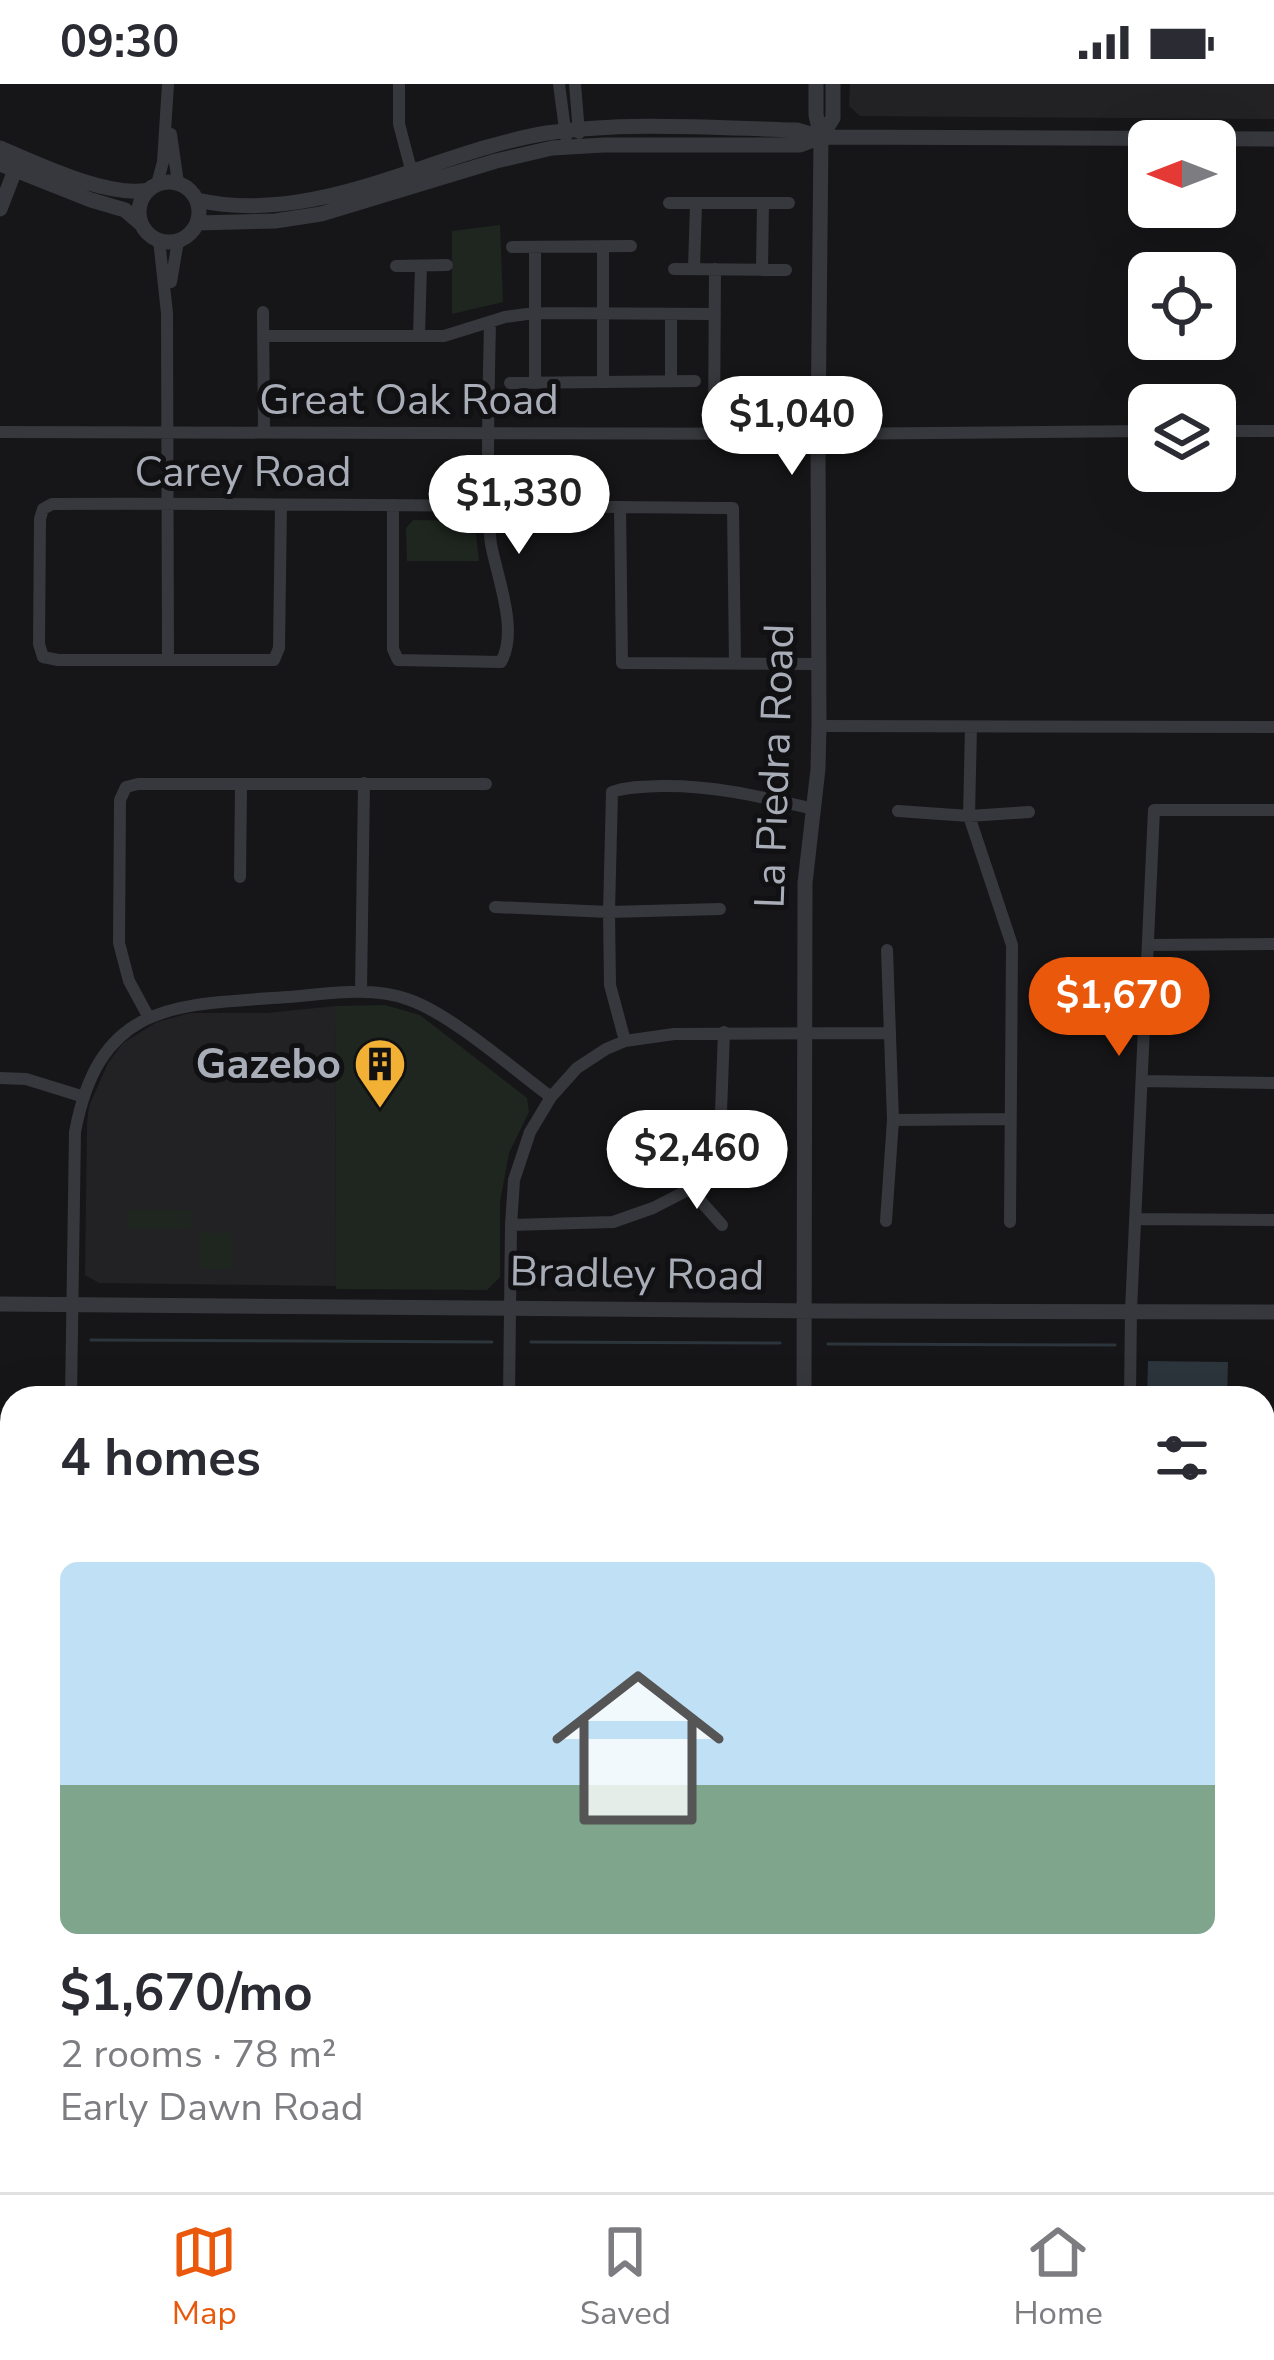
<!DOCTYPE html>
<meta charset="utf-8">
<style>
:root{--surface:#fff;--page:#f7f7f7;--text:#2b2b33;--muted:#7c7c81;--line:#e1e1e2;--accent:#ea580c}
body{margin:0;font-family:"Nunito Sans",sans-serif;background:var(--page);color:var(--text);height:100vh;display:flex;flex-direction:column;font-size:45px;white-space:nowrap}
*{box-sizing:border-box;margin:0}
p{font-size:39px;color:var(--muted)}
.icon{flex:none;width:66px;height:66px;fill:none;stroke:currentColor;stroke-width:2;stroke-linecap:round;stroke-linejoin:round}
.map{position:relative;flex:1;overflow:hidden}
.panel{position:absolute;left:0px;top:1302px;width:1275px;height:807px;display:flex;flex-direction:column;background:var(--surface);border-radius:36px 36px 0 0;box-shadow:0 12px 48px #0002}
.panel>*{flex:none}
.needle{width:78px;rotate:270deg}
.tools{position:absolute;left:1128px;top:36px;display:grid;gap:24px}
.tools a{display:grid;place-items:center;width:108px;height:108px;border-radius:18px;background:var(--surface);box-shadow:0 12px 48px #0002;font-size:60px}
.price{position:absolute;translate:-50% -102px;padding:0 27px;border-radius:42px;background:#fff;color:#222;font-size:39px;line-height:78px;filter:drop-shadow(0 3px 6px #0008)}
.price::after{content:'';position:absolute;left:50%;top:72px;width:36px;height:27px;margin-left:-18px;background:inherit;clip-path:polygon(0 0,100% 0,50% 100%)}
.price.current{background:var(--accent);color:#fff}
ul{padding:0;list-style:none}
li{display:grid;align-content:center;gap:24px;height:636px;padding:0 60px}
li+li{border-top:3px solid var(--line)}
li span{display:grid;place-items:center;height:372px;border-radius:18px;color:#555}
li>.icon{margin-inline-start:auto}
span .icon{width:216px;height:216px;fill:#fffc;stroke-width:1}
li b{font-size:51px}
h2{display:flex;justify-content:space-between;align-items:center;height:144px;padding:0 60px;font-size:51px}
.status{display:flex;justify-content:space-between;align-items:center;height:84px;padding:0 60px;background:var(--surface);direction:ltr}
.status svg{height:33px;fill:currentColor}
.dock{display:flex;justify-content:space-around;align-items:center;height:168px;border-top:3px solid var(--line);background:var(--surface);font-size:33px;color:var(--muted)}
.dock a{display:grid;justify-items:center;gap:6px}
.dock .current{color:var(--accent)}
.map>svg:first-child{display:block}
</style>
<div class="status"><b>09:30</b><svg viewBox="0 0 49 12"><path d="M0 12V9h3v3zM5 12V6h3v6zM10 12V3h3v9zM15 12V0h3v12zM26 1h20v11H26zM47 4h2v5h-2z"/></svg></div>
<div class="map">
<svg width="1274" height="2108" viewBox="0 0 1274 2108">
<rect width="100%" height="100%" fill="#161618"/>
<path fill="#222225" d="M850 0H1274V35L860 32 849 22Z
M335 922 336 1202 99 1199 85 1191 87 1040 89 1022 108 979 123 959 157 938 190 929H267Z"/>
<path fill="#1e261f" d="M500 141 503 218 452 230V147Z
M413 436 470 437 475 442 479 477H407L406 444Z
M385 921 420 931 527 1014 529 1028 509 1069 500 1118V1193L487 1206 336 1205 335 922Z
M127 1126H191V1145H127Z
M199 1149H232V1186L199 1185Z"/>
<path fill="#2c353c" d="M1148 1277 1228 1278 1227 1314H1147Z"/>
<g fill="none" stroke-linecap="round" stroke-linejoin="round">
<path stroke="#2c353c" stroke-width="3" d="M91 1256 492 1258
M531 1258 780 1259
M828 1260 1115 1261"/>
<path stroke="#37383d" stroke-width="12" d="M399 0V40L413 93
M559 0 566 53
M575 0 579 49
M171 50 178 99
M157 100 163 78 168 0
M669 119H789
M159 156 167 229 168 576
M603 162V298
M512 163 631 162
M535 163V299
M396 182 447 181
M674 185 786 186
M694 185 696 119
M762 186 763 119
M171 198 178 157
M263 228 264 348
M671 230V297
M264 252H444L505 233 534 229 715 230
M419 252 421 182
M510 299 695 297
M1215 347H1274
M0 348 818 350 1149 347
M714 350 715 185
M281 421 279 564 274 576H58L43 573 39 560 40 435 43 425 52 420C279 419 506 422 733 424L735 579
M393 421V565L398 576 501 578C519 547 497 493 491 460 487 433 488 405 488 377 488 331 489 284 490 238
M620 423 622 579 817 580
M819 642 1274 643
M971 643 969 732 1012 861 1010 1138
M898 727 969 732 1029 728
M240 793 241 700
M495 823 609 828 720 825
M1148 861 1274 860
M361 908 364 699
M148 932 129 897 119 859 120 716 126 703 138 700H486
M625 957 610 901 609 828 612 708C628 702 644 703 660 702 714 701 762 713 814 725
M0 994 26 995 81 1012
M1142 997 1274 999
M893 1036 1010 1035
M690 1105 722 1141
M1135 1135 1274 1136
M886 1137 893 1036 887 866
M511 1141 613 1138 653 1124 690 1105 708 1069 721 1028 724 948
M71 1314 75 1048C100 916 176 921 288 913 327 910 370 902 407 915 450 929 513 985 551 1013
M509 1314 511 1141 514 1096 530 1048 551 1013 577 984 606 965 625 957 674 950 890 949
M1130 1314 1131 1226 1154 726H1274
M1263 1342 1274 1341
M1263 1475H1274
M1263 1606H1274
M0 1799H12
M1263 2075 1274 2101
M501 2097 505 2108
M620 2097 649 2108
M941 2097 944 2108
M148 2108V2097
M460 2108 490 2097
M742 2108 785 2097
M1213 2108 1230 2097"/>
<path stroke="#37383d" stroke-width="15" d="M821 53 833 34V0
M0 64C38 80 108 114 148 106
M0 80 91 116 125 126 140 139
M139 128a30 30 0 1 1 60 0a30 30 0 1 1-60 0Z
M197 116C317 143 432 68 547 49 627 37 716 44 797 46L821 53 1274 55
M0 125 17 81
M197 139 275 137 321 130 496 77 552 64 604 61H800L821 53
M0 1220 824 1227 1274 1228
M804 1314 805 799 818 685 819 642 818 350 821 53 816 31V0
M846 2097 849 2108"/>
</g>
<defs>
<g id="building-pin" transform="scale(2.7)"><path d="M0 17L-7.5 6A9.5 9.5 0 1 1 7.5 6Z" fill="#f2b134" stroke="#111113"/><path d="M-4-6H4V6H1V3H-1V6H-4ZM-2.5-4.3h1.7v1.8h-1.7ZM.8-4.3h1.7v1.8H.8ZM-2.5-1h1.7V.8h-1.7ZM.8-1h1.7V.8H.8Z" fill="#111"/></g>
</defs>
<g fill-rule="evenodd">
<use href="#building-pin" x="380" y="980"/>
</g>
<g text-anchor="middle" dominant-baseline="central" stroke-width="10" stroke-linejoin="round" paint-order="stroke">
<g font-size="42" fill="#a8adb8" stroke="#111113">
<text x="409" y="316">Great Oak Road</text>
<text x="243" y="388">Carey Road</text>
<text transform="translate(775 682) rotate(-88)">La Piedra Road</text>
<text transform="translate(637 1190) rotate(1)">Bradley Road</text>
</g>
<g font-size="42" font-weight="bold" fill="#a8adb8" stroke="#111113" text-anchor="end">
<text x="341" y="980">Gazebo</text>
</g>
</g>
</svg>
<div class="tools">
<a><svg class="needle" viewBox="-14 -14 28 28"><path d="M0-13l5 13h-10z" fill="#e53935"/><path d="M0 13l5-13h-10z" fill="#7c7c81"/></svg></a>
<a><svg class="icon" aria-label="locate" viewBox="0 0 24 24"><circle cx="12" cy="12" r="6"/><path d="M12 2v4M12 18v4M2 12h4M18 12h4"/></svg></a>
<a><svg class="icon" aria-label="layers" viewBox="0 0 24 24"><path d="M12 4l9 5-9 5-9-5zM3 14l9 5 9-5"/></svg></a>
</div>
<b class="price" style="left:792px;top:394px">$1,040</b>
<b class="price" style="left:519px;top:473px">$1,330</b>
<b class="price current" style="left:1119px;top:975px">$1,670</b>
<b class="price" style="left:697px;top:1128px">$2,460</b>
<section class="panel">
<h2>4 homes<svg class="icon" aria-label="filters" viewBox="0 0 24 24"><path d="M4 7h16M4 17h16"/><circle cx="9" cy="7" r="2"/><circle cx="15" cy="17" r="2"/></svg></h2>
<ul>
<li><span style="background:linear-gradient(#bfe0f5 60%,#7fa58c 0)"><svg class="icon" aria-label="home" viewBox="0 0 24 24"><path d="M3 11l9-7 9 7M6 9v11h12V9"/></svg></span><div><b>$1,670/mo</b><p>2 rooms · 78 m²</p><p>Early Dawn Road</p></div></li>
</ul>
</section>
</div>
<nav class="dock">
<a class="current"><svg class="icon" aria-label="map" viewBox="0 0 24 24"><path d="M3 6l6-2 6 2 6-2v14l-6 2-6-2-6 2zM9 4v14M15 6v14"/></svg>Map</a>
<a><svg class="icon" aria-label="saved" viewBox="0 0 24 24"><path d="M7 4h10v16l-5-4-5 4z"/></svg>Saved</a>
<a><svg class="icon" aria-label="home" viewBox="0 0 24 24"><path d="M3 11l9-7 9 7M6 9v11h12V9"/></svg>Home</a>
</nav>
